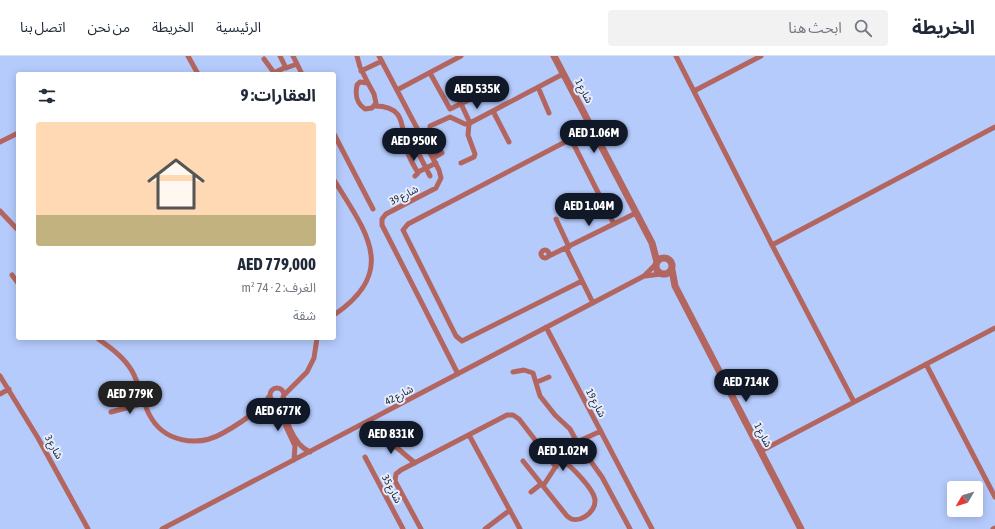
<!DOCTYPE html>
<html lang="ar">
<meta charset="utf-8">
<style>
:root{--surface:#fff;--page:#f2f2f3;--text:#1f2937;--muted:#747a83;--line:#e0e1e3;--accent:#111827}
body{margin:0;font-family:"Asap Condensed","Noto Sans Arabic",sans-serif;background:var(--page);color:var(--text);direction:rtl;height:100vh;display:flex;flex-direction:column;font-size:15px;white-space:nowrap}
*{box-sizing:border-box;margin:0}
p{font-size:13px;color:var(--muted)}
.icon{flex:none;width:22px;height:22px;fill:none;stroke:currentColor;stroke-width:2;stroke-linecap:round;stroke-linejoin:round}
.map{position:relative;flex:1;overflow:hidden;direction:ltr}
.side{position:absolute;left:16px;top:16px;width:320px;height:268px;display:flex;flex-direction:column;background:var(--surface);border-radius:4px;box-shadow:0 2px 10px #0003;direction:rtl}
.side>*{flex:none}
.needle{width:26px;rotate:232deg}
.buttons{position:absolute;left:947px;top:425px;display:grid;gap:8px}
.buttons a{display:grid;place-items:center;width:36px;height:36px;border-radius:4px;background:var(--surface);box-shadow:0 2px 10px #0003;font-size:20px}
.price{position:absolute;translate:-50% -34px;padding:0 9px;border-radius:14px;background:var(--accent);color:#fff;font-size:13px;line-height:26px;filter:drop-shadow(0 1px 2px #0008)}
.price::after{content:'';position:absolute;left:50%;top:24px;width:12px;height:9px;margin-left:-6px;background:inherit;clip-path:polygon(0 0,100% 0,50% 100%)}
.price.current{background:#222;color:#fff}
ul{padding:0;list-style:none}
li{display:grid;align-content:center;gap:8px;height:212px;padding:0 20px}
li span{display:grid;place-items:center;height:124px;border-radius:4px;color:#555}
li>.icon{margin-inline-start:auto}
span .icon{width:72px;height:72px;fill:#fffc;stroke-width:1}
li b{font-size:17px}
h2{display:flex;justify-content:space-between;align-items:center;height:48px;padding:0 20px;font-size:17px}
header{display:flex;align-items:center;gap:24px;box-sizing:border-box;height:56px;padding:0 20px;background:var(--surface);border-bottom:1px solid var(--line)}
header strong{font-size:19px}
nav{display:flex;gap:22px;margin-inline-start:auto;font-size:14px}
.search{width:280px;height:36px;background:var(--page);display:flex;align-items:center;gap:10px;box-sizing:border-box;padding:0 14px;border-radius:4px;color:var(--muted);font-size:15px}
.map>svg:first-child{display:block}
</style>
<header>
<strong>الخريطة</strong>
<div class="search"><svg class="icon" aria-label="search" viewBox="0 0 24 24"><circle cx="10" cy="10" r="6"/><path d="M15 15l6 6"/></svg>ابحث هنا</div>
<nav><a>الرئيسية</a><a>الخريطة</a><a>من نحن</a><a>اتصل بنا</a></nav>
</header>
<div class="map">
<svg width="995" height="473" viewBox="0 0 995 473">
<rect width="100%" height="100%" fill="#b5cbfc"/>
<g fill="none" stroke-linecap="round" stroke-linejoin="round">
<path stroke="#b3665f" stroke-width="5" d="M188 0 198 18
M280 0 286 12 297 8
M293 0 302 18
M357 0 360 11 368 27
M379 0 439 114 441 122 436 132 386 158 382 163V169L458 318
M676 0 772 189 854 346
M264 3 275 18
M361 15 382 5
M274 17 286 11
M430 17 450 53 477 40
M360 26 368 27 374 38 376 47 372 52 365 53C356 47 355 39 357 29Z
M538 31 549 57
M397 34 461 0
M694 35 761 0
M456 37 470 67
M375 50C406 50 401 71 407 94 409 102 414 110 418 117L415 120
M493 55 509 86
M334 78 373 153
M412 85 430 120
M0 86 18 77
M433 102 442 97 430 73V70L450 61 465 68 470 67 563 18
M461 107 474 101 475 98 468 79 469 68
M418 116 436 107
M334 124C366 176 399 215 334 259
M0 155 18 174
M556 163 569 191
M772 189 995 71
M566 192 593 247
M541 198a4 4 0 1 1 8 0a4 4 0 1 1-8 0Z
M549 200 636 157
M12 219 18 227
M645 220 661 218
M582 225 462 285 456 280 403 174 408 168 567 85 574 89 614 168
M546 271 652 473
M97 282C111 292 124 301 132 315 140 329 142 345 149 358 163 386 197 392 223 377 239 368 260 355 270 339
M926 308 995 441
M513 316 524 314 533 317 540 340 555 359 570 373 577 386 602 421 630 473
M0 320 38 382 88 473
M537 326 549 321
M270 339a7 7 0 1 1 14 0a7 7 0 1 1-14 0Z
M0 338 9 333
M284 339 307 316 314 302 317 282
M283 341C283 359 292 388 310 396
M274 345 295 390 294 404
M111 356 145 347
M469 379 520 473
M399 384 396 391 415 407
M761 395 995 272
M365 401 403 473
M549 402 560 398 577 386 601 375
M523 405 567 460C577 470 596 457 595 444 594 433 571 410 562 404
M543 430 562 401
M531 436 541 428
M162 473 644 220 656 208
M421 473 395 425 396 418 401 414 507 359H513L519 363 556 411
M485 473 510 454
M993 473 995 472"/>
<path stroke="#b3665f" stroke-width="7" d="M554 0 652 187 657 206
M656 210a8 8 0 1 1 16 0a8 8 0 1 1-16 0Z
M672 214 675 230 801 473"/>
</g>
<g text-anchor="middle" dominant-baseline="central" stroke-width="4" stroke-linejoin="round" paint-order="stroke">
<g font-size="10" fill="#0b1224" stroke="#e5ecfc">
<text transform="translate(584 35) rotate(62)">شارع 1</text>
<text transform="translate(404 139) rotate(-27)">شارع 39</text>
<text transform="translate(399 339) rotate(-28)">شارع 42</text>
<text transform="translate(596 347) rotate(62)">شارع 19</text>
<text transform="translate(763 379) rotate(62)">شارع 1</text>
<text transform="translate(54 391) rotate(61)">شارع 3</text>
<text transform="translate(392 433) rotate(62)">شارع 35</text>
</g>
</g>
</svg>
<div class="buttons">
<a><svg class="needle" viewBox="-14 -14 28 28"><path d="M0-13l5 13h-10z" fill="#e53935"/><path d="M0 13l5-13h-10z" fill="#747a83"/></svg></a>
</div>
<b class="price" style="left:477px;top:54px">AED 535K</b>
<b class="price" style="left:594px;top:98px">AED 1.06M</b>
<b class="price" style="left:414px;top:106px">AED 950K</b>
<b class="price" style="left:589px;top:171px">AED 1.04M</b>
<b class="price" style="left:746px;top:347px">AED 714K</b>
<b class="price current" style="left:130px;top:359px">AED 779K</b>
<b class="price" style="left:278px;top:376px">AED 677K</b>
<b class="price" style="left:391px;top:399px">AED 831K</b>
<b class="price" style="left:563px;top:416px">AED 1.02M</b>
<section class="side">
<h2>العقارات: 9<svg class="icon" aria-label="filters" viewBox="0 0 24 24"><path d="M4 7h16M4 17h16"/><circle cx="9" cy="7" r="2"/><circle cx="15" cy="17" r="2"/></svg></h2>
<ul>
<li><span style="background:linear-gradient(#ffd9b3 75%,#c2b280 0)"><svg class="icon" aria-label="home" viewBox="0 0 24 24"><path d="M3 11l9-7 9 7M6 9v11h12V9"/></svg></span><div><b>AED 779,000</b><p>الغرف: 2 · 74 m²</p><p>شقة</p></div></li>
</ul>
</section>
</div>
